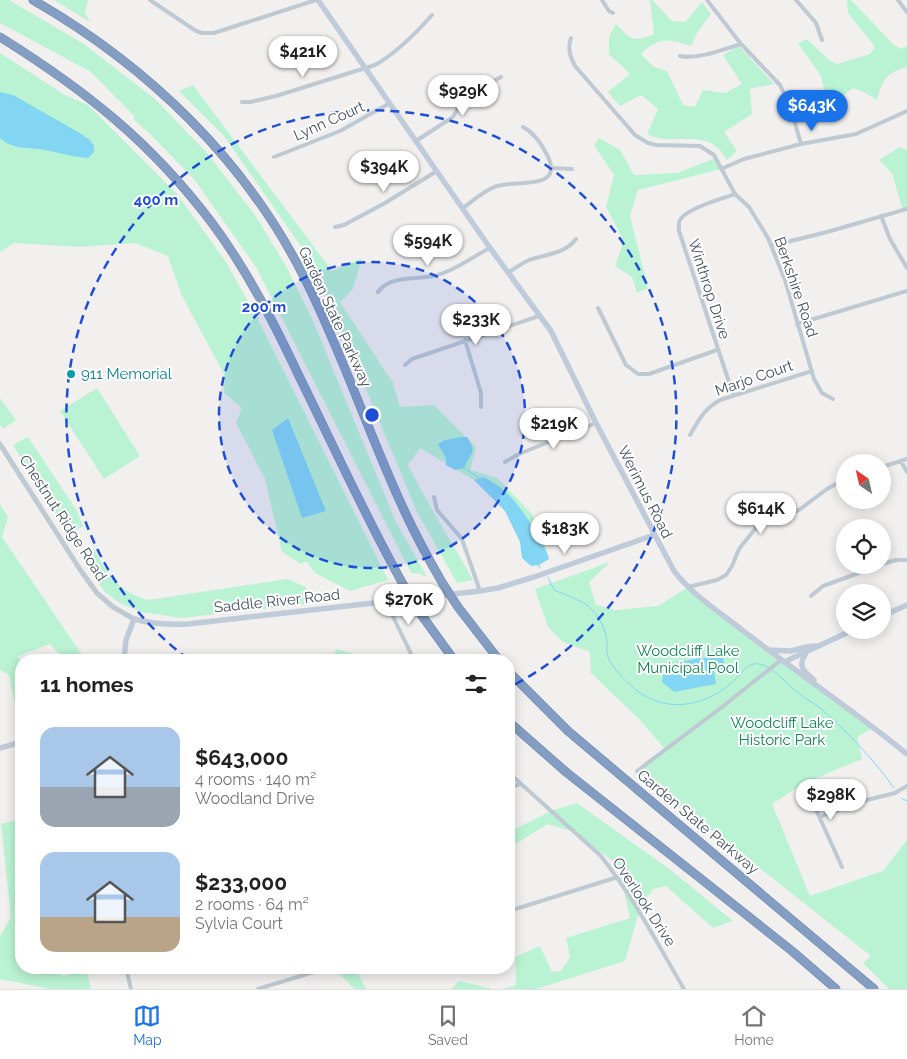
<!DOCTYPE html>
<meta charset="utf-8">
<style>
:root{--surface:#fff;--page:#f2f2f2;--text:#222;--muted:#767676;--line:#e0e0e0;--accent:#1a73e8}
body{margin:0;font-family:Raleway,sans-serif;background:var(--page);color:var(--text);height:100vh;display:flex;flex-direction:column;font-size:19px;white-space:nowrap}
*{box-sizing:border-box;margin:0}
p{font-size:16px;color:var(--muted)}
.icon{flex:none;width:28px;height:28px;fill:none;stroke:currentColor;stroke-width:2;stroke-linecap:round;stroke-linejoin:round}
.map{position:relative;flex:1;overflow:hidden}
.drawer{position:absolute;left:15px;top:654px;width:500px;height:320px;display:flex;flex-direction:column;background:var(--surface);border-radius:20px;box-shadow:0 2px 12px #0003}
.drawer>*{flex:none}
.needle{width:32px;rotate:326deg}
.buttons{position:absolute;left:836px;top:454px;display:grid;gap:10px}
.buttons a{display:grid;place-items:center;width:55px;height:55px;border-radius:50%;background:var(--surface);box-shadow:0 2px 12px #0003;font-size:25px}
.price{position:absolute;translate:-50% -42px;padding:0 11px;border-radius:18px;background:#fff;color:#222;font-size:16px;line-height:32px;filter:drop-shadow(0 1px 2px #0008)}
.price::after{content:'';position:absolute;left:50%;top:30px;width:15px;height:11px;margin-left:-8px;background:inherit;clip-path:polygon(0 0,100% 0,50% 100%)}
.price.selected{background:var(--accent);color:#fff}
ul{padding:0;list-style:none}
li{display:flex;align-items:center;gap:15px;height:125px;padding:0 25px}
li span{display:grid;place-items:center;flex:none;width:140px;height:100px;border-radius:15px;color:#555}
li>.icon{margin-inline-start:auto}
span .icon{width:60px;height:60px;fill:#fffc;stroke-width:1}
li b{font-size:21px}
h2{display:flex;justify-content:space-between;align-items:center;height:60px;padding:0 25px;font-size:21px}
.dock{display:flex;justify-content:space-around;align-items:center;height:70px;border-top:1px solid var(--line);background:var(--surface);font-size:14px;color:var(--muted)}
.dock a{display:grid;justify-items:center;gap:2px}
.dock .selected{color:var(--accent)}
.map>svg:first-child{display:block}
</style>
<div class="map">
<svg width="907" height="989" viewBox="0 0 907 989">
<rect width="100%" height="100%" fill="#f2efef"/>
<path fill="#baf3d3" d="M0 0H9L84 44 155 99 206 152 255 215 286 266 313 321 396 522 427 577 420 574 411 573 256 267 194 179 149 133 134 120V116L91 72 0 23Z
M54 0H88L85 12 90 22Z
M650 0H652L672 21 685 22 702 2 711 14 697 33 691 46C669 39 659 36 641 54L654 67 667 71 683 105 695 107 703 90 725 93 742 84 723 55 739 46 774 84 750 89 752 114 724 132 737 151 727 160C724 156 721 150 717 147 697 131 668 146 647 134L658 109 641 95 620 106 608 92 630 74 609 54V37L616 24C630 39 634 43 654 34Z
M847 0H851L894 45 901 49 907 46V67C885 73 883 80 877 100L866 93 853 88 828 107 821 76 798 43 807 39 829 60 837 64 870 54 875 47 848 13Z
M0 53 65 95 88 105 177 194 226 262 257 317 388 580 350 591 315 573 306 561 301 564 282 552 265 479 236 423 242 408 224 393 225 376 181 294 168 256 135 243 80 247 14 243 0 252Z
M193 85 332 271 362 258 353 289 340 302 393 383 400 407 434 405 476 447 470 470 497 478 532 514 547 551 536 533 483 477 474 480 420 448 408 465C428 504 451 541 473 580L457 583 417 512 334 312 307 255 224 136 179 91Z
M599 138 620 150 634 175 677 173 716 158 721 169 638 190 630 216 648 288 637 293 632 277 615 266 624 241 606 207 614 175 594 145Z
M900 147 907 150V209L903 211 892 173 879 160Z
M97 388 140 456 104 479 60 411Z
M0 398 16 420 3 429 0 425Z
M28 437 77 511 83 526 69 535 13 445Z
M0 504 8 517 2 537 80 652 88 660H65L50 644 18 656 21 664 20 730 9 675 0 670Z
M90 548 94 549C108 575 118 592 148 600L287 579 306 587 308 604 181 618 141 612 120 603 105 592 94 577 81 553Z
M610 562 589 582 596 605 616 610 658 606 688 587 873 728 857 737 862 759 804 783 772 804 810 896 883 871 907 840V989H889L863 963 871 956 638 772 664 748 641 721 591 673 590 652 563 642 548 627 535 589Z
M337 649 354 654 355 660H329Z
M577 803 672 871 733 921 713 928 666 886 653 889 640 908 625 961 536 989H502L516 985 515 957 540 946 552 972 561 971 570 957 566 938 630 918 618 865 574 832 548 824 509 848V832L551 811Z
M21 819V968H55L63 977 82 968H86L91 989H50L0 979V936L11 917 1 824Z
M333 968H355L366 989H355Z
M459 981 493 989H451Z"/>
<path fill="#83d6f3" d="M0 92 13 95 78 132 90 140 94 146V152L88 158C73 157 60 153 45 150 29 147 12 150 0 138Z
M288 418 326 511 302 518 272 430Z
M462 437H467C478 453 470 453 464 468L455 470 446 465V458L438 444 445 440Z
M483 477C510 490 522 509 537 534 542 543 547 550 549 559L539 565 531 566 522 558 520 542 505 511 474 480Z
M723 654 725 669 714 671 716 684 674 692 662 682 663 675 669 664 700 658 702 670 699 671 700 673 705 671 703 658Z"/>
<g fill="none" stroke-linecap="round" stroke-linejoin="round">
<path stroke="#83d6f3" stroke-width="1" d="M464 468 479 478
M538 564 540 568
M548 577 554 590C563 594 580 600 588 606 598 614 606 629 607 642 607 647 606 652 608 657 613 670 634 691 647 697 677 713 710 702 734 681 740 675 746 665 754 664 768 661 787 684 797 692 804 698 812 702 819 707 844 728 875 761 894 788
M901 798 907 801"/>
<g stroke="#6e89ae" stroke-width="9">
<path id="motorway" d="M33 0C148 66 247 161 306 281 343 355 369 435 404 510 416 536 429 560 443 584
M0 37C85 90 151 142 212 223 247 270 274 323 299 376 334 447 366 518 404 586
M458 607 499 660
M420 613 454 660
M509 672 568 731 874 989
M509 722 566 772 792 951 836 989"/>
</g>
<path stroke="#bec9d2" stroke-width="4" d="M150 0 196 31 202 33H214L316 0
M602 0 609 11 613 13
M707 0 741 44 780 85 790 106 801 144
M796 0 816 23 822 40
M898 0 907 12
M571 38C567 48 570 57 575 66L635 135 648 143 656 145 700 146 714 155 735 194 749 207 768 238 785 280 814 379 822 393 833 399
M680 56C697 60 724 49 741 44
M242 102H250L276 96 375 65C397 53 416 33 432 15
M416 141 453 117C461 99 484 86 501 77
M274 157 340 131 390 103
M552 168 572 169
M721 169 744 159 801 144 856 134 907 111
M463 208C474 200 488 187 502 185 522 181 566 189 546 153 540 142 534 133 523 127
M881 216 890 239 907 268
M335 227 344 225 385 203 437 171
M771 246 827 232 907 209
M508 273C515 268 522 263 529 260 546 254 565 254 576 239
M378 292C390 275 415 280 433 276 453 272 472 257 490 248
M598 308 626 365 638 374H649L717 350
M797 324 907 291
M465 340 481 393V407
M405 365 412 359 539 316
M733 394 679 231C679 227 678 223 680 220 687 208 722 199 735 194
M690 435C698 421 705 408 720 400L812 371
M901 461 907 472
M505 462 519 454 596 423
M882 467 907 459
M434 497 437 510 462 539 480 591
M882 564 896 560H907
M688 587 717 580 726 575 732 566 739 549 759 524 799 510 827 489 845 479
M811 596 823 586 881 565
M386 602 414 660
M637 771 722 707 781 660
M509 773 600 855C633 896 657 943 684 989
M804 783 842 867
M509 788 520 784
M820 817 859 802 895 793 907 786
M509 911 618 877
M126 968 131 989
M258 989 327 968"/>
<path stroke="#bec9d2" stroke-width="5" d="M0 444 81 571 97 593 113 607 134 619"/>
<path stroke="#c0cbda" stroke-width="5.5" d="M318 0 490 248 551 331 596 423 674 571C691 593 715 609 737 626 793 670 852 709 907 754
M882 616 907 605
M768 650 791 651 806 647 815 646
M806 653C797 667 804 671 814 680
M124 660 126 640 134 619C152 624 169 625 188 624L480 591 498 588 534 577 654 535
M784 662 853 630
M0 748 21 742"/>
<use href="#motorway" stroke="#839ec2" stroke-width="8"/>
<g stroke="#6e89ae" stroke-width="9" stroke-linecap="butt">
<path id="motorway-bridge" d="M443 584 458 607
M404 586 420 613"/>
</g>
<use href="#motorway-bridge" stroke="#839ec2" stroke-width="8"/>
</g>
<circle cx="372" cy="415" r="153" fill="#1d4ed8" fill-opacity=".12"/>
<g fill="none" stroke="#1d4ed8" stroke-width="2.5" stroke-dasharray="9 6">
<circle cx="372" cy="415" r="153"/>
<path d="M188 659A305 305 0 1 1 510 687"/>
</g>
<circle fill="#0f9aa8" stroke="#fff" stroke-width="2" cx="71" cy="374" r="5"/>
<g text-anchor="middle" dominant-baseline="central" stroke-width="4" stroke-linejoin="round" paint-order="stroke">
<g font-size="15" fill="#45515e" stroke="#fff">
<text transform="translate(329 121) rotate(-24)">Lynn Court</text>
<text transform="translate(796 287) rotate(71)">Berkshire Road</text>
<text transform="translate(709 289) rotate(72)">Winthrop Drive</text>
<text transform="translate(335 317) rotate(65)">Garden State Parkway</text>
<text transform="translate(754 378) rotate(-19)">Marjo Court</text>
<text transform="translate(645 492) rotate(63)">Werimus Road</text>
<text transform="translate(63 518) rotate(57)">Chestnut Ridge Road</text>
<text transform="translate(277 601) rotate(-6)">Saddle River Road</text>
<text transform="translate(698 822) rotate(40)">Garden State Parkway</text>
<text transform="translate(644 902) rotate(57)">Overlook Drive</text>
</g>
<g font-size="15" fill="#0d838f" stroke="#fff" text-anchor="start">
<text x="81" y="374">911 Memorial</text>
</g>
<g font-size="15" fill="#0f8751" stroke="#fff">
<text x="688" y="651">Woodcliff Lake<tspan x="688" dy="17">Municipal Pool</tspan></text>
<text x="782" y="723">Woodcliff Lake<tspan x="782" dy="17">Historic Park</tspan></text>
</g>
</g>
<circle cx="372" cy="415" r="8" fill="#1d4ed8" stroke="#fff" stroke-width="2.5"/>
<g font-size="15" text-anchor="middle" font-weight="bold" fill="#1d4ed8" stroke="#fff" stroke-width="4" stroke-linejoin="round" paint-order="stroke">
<text x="156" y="205">400 m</text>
<text x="264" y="312">200 m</text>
</g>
</svg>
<div class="buttons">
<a><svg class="needle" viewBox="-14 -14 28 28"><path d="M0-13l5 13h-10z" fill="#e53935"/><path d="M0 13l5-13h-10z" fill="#767676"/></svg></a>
<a><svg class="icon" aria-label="locate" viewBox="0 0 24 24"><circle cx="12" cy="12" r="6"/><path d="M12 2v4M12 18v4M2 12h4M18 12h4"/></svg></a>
<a><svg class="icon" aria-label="layers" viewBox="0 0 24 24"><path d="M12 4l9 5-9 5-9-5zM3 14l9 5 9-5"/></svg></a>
</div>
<b class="price" style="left:303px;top:78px">$421K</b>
<b class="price" style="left:463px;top:117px">$929K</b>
<b class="price selected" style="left:812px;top:132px">$643K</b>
<b class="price" style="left:384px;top:193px">$394K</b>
<b class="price" style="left:428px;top:267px">$594K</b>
<b class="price" style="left:476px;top:346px">$233K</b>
<b class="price" style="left:554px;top:450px">$219K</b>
<b class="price" style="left:761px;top:535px">$614K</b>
<b class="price" style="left:565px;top:555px">$183K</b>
<b class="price" style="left:409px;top:626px">$270K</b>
<b class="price" style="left:831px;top:821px">$298K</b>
<section class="drawer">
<h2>11 homes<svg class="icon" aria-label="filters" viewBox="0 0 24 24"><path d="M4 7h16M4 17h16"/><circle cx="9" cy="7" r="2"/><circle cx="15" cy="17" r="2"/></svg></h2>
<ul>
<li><span style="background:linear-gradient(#a9c7e8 60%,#9aa5b1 0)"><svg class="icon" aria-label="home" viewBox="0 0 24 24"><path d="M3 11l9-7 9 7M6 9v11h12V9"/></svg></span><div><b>$643,000</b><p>4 rooms · 140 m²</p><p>Woodland Drive</p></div></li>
<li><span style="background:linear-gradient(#a9c7e8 65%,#b9a48a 0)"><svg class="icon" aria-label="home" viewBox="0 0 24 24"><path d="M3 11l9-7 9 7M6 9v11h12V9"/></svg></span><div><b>$233,000</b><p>2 rooms · 64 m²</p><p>Sylvia Court</p></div></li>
</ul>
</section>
</div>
<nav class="dock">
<a class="selected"><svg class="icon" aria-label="map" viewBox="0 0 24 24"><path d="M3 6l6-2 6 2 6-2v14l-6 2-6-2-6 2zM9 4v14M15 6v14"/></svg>Map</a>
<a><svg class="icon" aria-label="saved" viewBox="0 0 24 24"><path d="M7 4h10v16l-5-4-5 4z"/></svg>Saved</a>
<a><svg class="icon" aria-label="home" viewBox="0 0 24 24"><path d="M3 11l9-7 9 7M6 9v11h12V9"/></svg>Home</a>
</nav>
